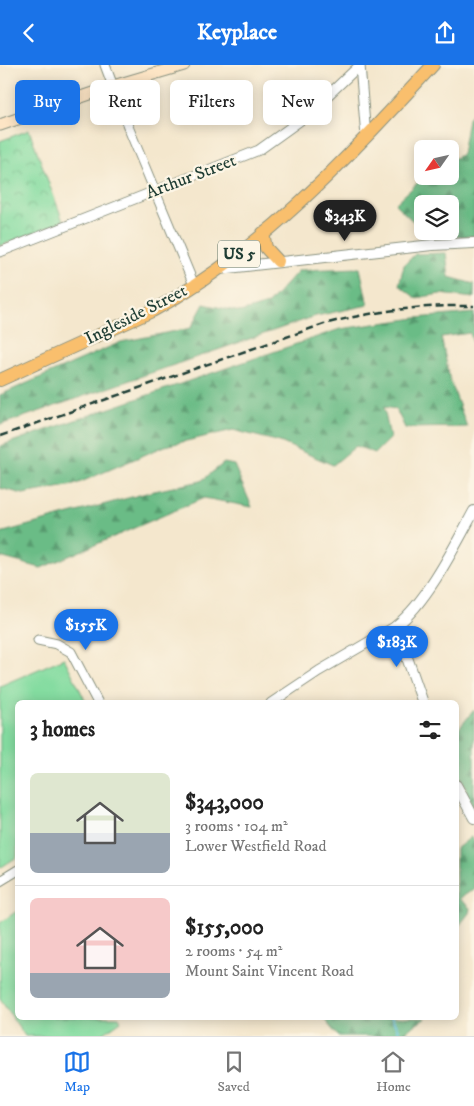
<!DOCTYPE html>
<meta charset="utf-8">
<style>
:root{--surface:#fff;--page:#f2f2f2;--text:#222;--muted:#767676;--line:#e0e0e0;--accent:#1a73e8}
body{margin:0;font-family:"IM FELL DW Pica",serif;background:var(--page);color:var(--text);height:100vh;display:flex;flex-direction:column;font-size:19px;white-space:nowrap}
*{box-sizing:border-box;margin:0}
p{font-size:16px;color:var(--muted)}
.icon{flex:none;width:28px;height:28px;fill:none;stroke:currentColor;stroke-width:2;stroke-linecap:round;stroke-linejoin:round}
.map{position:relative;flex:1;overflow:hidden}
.drawer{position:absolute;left:15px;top:635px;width:444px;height:320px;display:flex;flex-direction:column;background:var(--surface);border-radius:8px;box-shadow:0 2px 12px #0003}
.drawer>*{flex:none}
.hud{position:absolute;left:15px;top:15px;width:445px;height:45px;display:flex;gap:10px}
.needle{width:32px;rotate:236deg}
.buttons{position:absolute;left:414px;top:75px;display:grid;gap:10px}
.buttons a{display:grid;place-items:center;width:45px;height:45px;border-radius:8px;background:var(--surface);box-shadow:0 2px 12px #0003;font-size:25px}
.price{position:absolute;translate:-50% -42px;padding:0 11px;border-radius:18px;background:var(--accent);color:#fff;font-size:16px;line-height:32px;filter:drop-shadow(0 1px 2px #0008)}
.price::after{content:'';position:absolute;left:50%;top:30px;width:15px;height:11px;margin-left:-8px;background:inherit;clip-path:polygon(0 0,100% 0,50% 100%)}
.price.selected{background:#222;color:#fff}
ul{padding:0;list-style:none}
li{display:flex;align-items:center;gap:15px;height:125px;padding:0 15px}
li+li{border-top:1px solid var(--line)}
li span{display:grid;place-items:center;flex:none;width:140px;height:100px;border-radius:8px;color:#555}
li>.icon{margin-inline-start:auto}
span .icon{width:60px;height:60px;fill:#fffc;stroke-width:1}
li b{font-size:21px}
h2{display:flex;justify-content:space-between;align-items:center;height:60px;padding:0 15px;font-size:21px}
.tag{padding:0 18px;border-radius:8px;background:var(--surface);box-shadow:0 2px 12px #0003;font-size:18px;line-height:45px}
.tag.selected{background:var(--accent);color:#fff}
header{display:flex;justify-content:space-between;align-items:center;height:65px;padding:0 15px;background:var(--accent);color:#fff;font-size:22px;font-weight:800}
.menu{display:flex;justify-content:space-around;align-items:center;height:70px;border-top:1px solid var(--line);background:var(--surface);font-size:14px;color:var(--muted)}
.menu a{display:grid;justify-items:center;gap:2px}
.menu .selected{color:var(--accent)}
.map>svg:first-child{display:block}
</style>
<header><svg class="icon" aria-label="back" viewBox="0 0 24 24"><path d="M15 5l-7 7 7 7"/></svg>Keyplace<svg class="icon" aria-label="share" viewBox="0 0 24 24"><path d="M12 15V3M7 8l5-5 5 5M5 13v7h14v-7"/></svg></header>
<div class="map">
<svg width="474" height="971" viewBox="0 0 474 971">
<defs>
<pattern id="forest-firs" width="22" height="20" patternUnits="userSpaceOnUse" patternTransform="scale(1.25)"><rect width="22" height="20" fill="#6bbc86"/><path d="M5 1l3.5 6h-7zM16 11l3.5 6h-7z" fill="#579a6e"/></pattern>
<pattern id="park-crowns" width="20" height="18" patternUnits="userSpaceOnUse" patternTransform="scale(1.25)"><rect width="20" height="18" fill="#84dca0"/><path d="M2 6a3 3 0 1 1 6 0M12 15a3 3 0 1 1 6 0" fill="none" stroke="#6bb483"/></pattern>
</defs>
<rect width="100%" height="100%" fill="#fcf5e5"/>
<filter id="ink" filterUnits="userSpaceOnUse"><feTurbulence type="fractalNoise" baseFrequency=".02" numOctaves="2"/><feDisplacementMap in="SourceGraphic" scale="10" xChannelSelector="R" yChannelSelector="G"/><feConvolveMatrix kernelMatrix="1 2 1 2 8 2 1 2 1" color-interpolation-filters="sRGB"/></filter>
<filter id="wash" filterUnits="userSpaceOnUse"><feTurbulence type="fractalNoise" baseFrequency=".0096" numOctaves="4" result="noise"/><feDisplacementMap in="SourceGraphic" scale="20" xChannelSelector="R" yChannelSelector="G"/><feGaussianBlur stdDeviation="1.12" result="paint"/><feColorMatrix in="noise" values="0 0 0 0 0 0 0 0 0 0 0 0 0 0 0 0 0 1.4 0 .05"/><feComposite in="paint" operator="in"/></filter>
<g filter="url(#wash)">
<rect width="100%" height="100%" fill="#f4e7cd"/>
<path fill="#84dca0" stroke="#528c6a" d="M64 593 86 637 18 638 17 792 0 803V621Z
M17 846 18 952H119L121 956 100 971H25L0 934V858Z"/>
<path fill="url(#forest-firs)" stroke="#457c5d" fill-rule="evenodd" d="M474 44V171L424 172 415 158 395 139 425 111H450V96L462 89 468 54ZM422 139H450V166H422Z
M446 188 449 212 474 219V233L440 229 416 233 399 220 404 200 415 189Z
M360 203 368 240 316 251 0 360V330L121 277 191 263 204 239 240 247 268 239 299 205Z
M474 248V283L470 268 441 272 450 315 467 362 405 363 396 344 384 342 390 373 375 388 356 381 333 400 280 377 233 365 165 381 74 420 23 429 0 423V381L340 264 416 253Z
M224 398 234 400 252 442 204 433 41 503 0 492V468L150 427 201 416Z
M474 645V744L456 700V667Z
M471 772 474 776V824L459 834 470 843 469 848 456 865V784Z
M323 953H426L406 966 409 971H338Z"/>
<path fill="url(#park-crowns)" stroke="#528c6a" d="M29 65 63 156 0 181V76Z"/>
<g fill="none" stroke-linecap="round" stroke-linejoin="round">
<path stroke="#60c3de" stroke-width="2.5" d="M391 952 398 965V971"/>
</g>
</g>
<g filter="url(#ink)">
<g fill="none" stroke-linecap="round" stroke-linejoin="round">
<g stroke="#8a9280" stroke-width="11">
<path id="minor" d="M105 0 129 64 194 220
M360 0 366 72
M0 187 259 85 305 52 360 0
M38 575 57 579 71 587 98 638
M271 638 319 606 396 561
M0 816 18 805"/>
</g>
<g stroke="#8a9280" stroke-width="12">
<path id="tertiary" d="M219 204 432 180 474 178
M423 638 396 561C427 537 455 481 474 446
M456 720 474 753"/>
</g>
<g stroke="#8a9280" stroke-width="13">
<path id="secondary" d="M0 60 113 21 184 0"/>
</g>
<g stroke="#8a9280" stroke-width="14">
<path id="primary" d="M263 168 266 183 278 196
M0 315 152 246C262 187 350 90 433 0"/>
</g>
<use href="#minor" stroke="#fff" stroke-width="9"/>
<use href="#tertiary" stroke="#fff" stroke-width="10"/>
<use href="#secondary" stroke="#fde5c5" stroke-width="11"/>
<use href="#primary" stroke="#f9bf6d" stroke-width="12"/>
<path stroke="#1f3d34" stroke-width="2.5" stroke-dasharray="8 4" stroke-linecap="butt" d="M0 371 324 259C373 246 423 240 474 241"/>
</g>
</g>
<g text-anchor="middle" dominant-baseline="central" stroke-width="4.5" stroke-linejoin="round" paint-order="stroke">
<rect fill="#fcf5e5" stroke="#617469" stroke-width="1" x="218" y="175.5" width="42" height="27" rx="4"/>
<g font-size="16" font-weight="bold" fill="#1f3d34">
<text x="239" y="189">US 5</text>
</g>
<g font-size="18" fill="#1f3d34" stroke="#fcf5e5">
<text transform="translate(191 112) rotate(-21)">Arthur Street</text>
<text transform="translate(136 250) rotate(-27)">Ingleside Street</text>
</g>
</g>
</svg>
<div class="buttons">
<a><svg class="needle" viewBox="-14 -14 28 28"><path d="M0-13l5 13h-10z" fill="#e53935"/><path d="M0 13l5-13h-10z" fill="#767676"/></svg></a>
<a><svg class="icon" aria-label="layers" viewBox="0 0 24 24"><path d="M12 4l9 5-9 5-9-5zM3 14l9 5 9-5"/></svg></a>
</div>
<b class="price selected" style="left:345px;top:177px">$343K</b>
<b class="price" style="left:86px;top:586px">$155K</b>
<b class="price" style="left:397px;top:603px">$183K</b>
<div class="hud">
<a class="tag selected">Buy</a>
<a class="tag">Rent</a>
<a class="tag">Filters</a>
<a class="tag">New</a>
</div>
<section class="drawer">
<h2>3 homes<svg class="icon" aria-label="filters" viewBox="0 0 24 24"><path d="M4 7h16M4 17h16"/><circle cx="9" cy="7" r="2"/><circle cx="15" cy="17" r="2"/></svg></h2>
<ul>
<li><span style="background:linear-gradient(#dfe7d0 60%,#9aa5b1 0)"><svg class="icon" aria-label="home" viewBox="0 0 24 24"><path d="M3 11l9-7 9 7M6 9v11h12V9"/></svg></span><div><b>$343,000</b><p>3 rooms · 104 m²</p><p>Lower Westfield Road</p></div></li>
<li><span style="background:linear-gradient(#f6c9c9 75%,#9aa5b1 0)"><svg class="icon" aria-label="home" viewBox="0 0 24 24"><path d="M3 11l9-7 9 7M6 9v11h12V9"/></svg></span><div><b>$155,000</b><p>2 rooms · 54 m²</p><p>Mount Saint Vincent Road</p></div></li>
</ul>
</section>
</div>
<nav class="menu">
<a class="selected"><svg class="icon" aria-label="map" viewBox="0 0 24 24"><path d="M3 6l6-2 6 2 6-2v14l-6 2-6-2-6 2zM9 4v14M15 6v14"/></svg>Map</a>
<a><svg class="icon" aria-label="saved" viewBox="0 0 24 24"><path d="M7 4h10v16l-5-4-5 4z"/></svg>Saved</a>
<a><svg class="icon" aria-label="home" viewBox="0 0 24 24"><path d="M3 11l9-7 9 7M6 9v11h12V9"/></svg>Home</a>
</nav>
